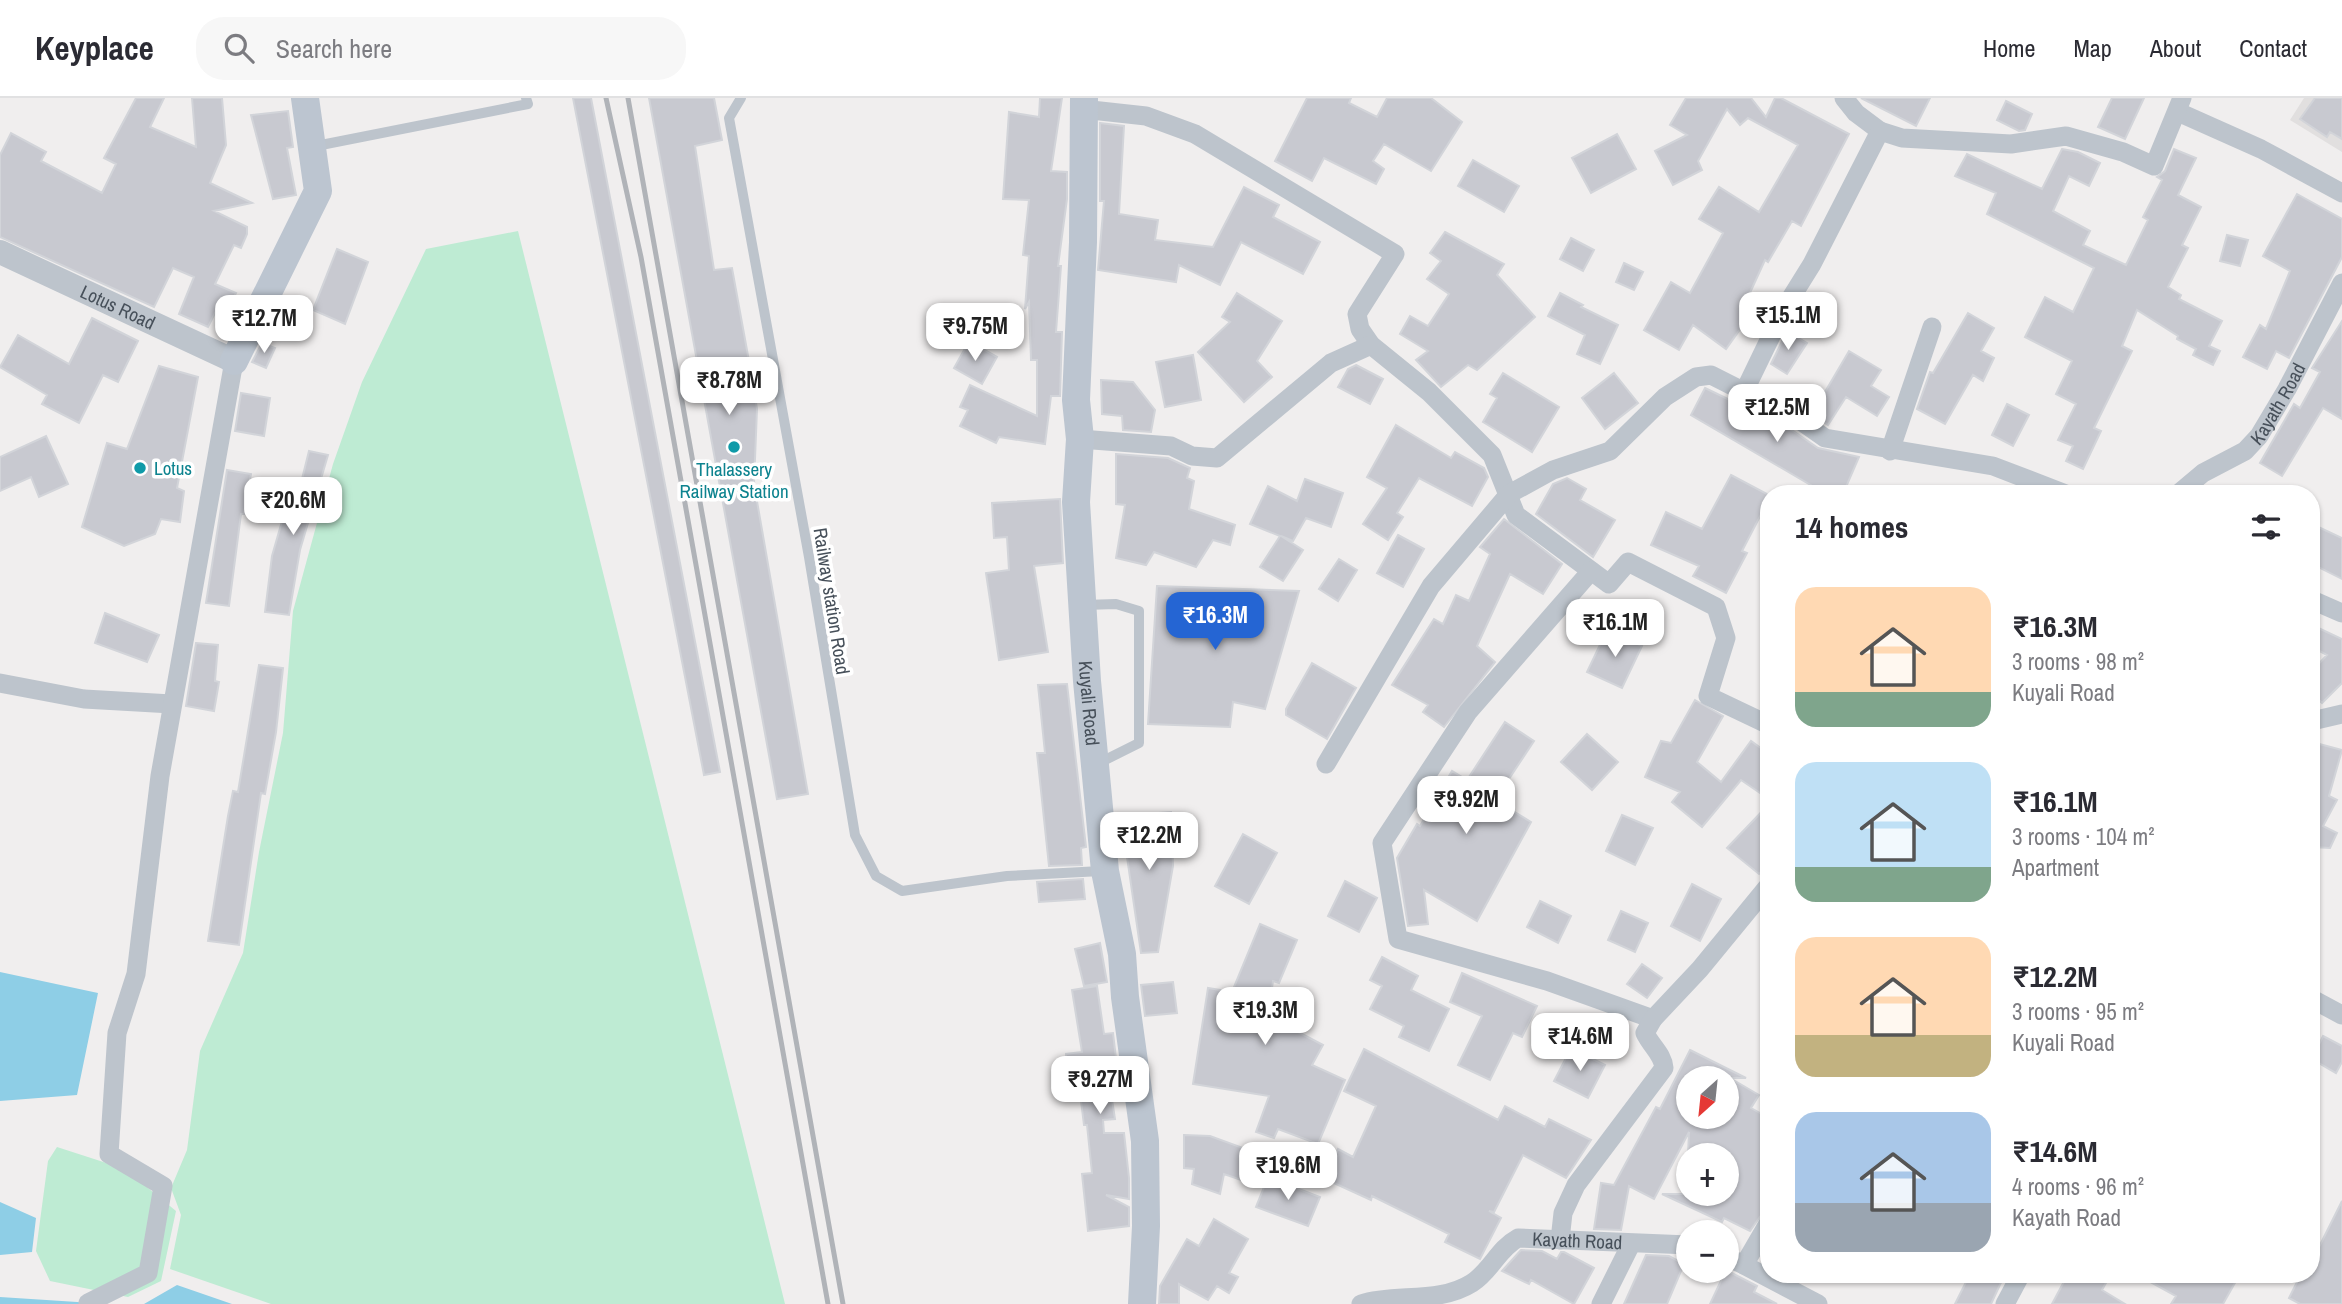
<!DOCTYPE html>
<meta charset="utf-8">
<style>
:root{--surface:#fff;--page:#f7f7f7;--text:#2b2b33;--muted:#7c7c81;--line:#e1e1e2;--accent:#2565d3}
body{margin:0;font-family:"Archivo Narrow",sans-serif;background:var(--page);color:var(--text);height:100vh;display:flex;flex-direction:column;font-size:26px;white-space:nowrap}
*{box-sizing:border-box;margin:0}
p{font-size:23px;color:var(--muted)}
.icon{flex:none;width:38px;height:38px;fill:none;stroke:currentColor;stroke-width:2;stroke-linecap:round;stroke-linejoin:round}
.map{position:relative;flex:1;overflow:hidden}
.sheet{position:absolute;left:1760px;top:387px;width:560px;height:798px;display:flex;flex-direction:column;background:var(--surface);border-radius:28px;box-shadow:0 2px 5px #0004}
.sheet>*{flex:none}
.needle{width:46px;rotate:207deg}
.fabs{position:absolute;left:1676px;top:968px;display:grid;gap:14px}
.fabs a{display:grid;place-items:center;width:63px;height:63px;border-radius:50%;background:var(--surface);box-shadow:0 2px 5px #0004;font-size:35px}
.price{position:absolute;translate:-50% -60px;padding:0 16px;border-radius:14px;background:#fff;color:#222;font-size:23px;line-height:46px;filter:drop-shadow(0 2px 4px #0008)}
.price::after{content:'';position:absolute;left:50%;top:42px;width:21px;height:16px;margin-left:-10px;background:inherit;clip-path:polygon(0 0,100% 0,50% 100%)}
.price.active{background:var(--accent);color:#fff}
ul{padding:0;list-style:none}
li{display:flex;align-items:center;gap:21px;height:175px;padding:0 35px}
li span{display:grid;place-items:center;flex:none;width:196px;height:140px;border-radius:21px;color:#555}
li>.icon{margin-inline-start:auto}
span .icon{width:84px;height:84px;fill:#fffc;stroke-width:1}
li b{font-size:30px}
h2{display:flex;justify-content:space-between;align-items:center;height:84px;padding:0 35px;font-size:30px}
header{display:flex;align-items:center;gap:42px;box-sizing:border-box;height:98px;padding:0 35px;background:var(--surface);border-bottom:2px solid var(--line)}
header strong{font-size:33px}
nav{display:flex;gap:38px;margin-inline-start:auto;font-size:24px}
.search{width:490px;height:63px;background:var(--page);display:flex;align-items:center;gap:18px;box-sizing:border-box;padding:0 24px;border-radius:28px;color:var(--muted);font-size:26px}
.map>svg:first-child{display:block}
</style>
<header>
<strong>Keyplace</strong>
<div class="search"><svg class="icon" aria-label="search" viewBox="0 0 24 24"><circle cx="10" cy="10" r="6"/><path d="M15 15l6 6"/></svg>Search here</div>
<nav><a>Home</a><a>Map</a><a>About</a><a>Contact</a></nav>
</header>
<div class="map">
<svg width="2342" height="1206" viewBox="0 0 2342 1206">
<rect width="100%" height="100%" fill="#f0eeee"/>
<path fill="#e1dfdf" d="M2304 0H2342V54L2290 22Z"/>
<path fill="#beebd3" d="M518 133 785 1206H271L170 1171 181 1117 171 1090 187 1052 200 953 243 855 259 754 283 635 293 513 333 366 362 284 426 151Z
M57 1049 125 1071 176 1113 161 1183 128 1199 50 1183 36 1153 48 1063Z"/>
<path fill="#8ecee6" d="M0 874 98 895 77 997 0 1003Z
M0 1104 36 1120 32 1154 0 1157Z
M177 1187 232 1206H144Z
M0 1199 108 1206H0Z"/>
<path fill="#c8c9d0" stroke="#d2d4d9" stroke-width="2" fill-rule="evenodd" d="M136 0H164L150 29 196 49 192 0H222L226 47 210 85 252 105 214 113 247 129V136L241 150 234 147 215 186 236 195 228 211 219 207 208 229 179 216 194 179 173 170 154 209 0 139V57L11 35 46 54 41 63 102 95 116 66 104 60Z
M573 0H591L720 674 704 677Z
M649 0H714L722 42 695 48 714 172 732 170 753 285 757 311 754 386 808 696 777 701Z
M1040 0H1062L1051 73 1067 74V101L1058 168H1061L1056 234H1062L1060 298H1051L1045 346 999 339 996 345 960 328 968 312 960 309 970 287 1037 318V262H1031L1029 204 1025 211 1029 158 1023 157 1029 102 1003 101 1009 14 1039 19Z
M1307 0H1351L1349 5 1377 19 1387 0H1431L1462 24 1431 73 1384 46 1373 63 1384 71 1376 86 1324 60 1312 83 1275 63Z
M1686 0H1751L1766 19 1775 0H1781L1849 36 1801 128 1792 123 1768 164 1765 162 1743 210 1751 216 1726 251 1693 227 1679 252 1644 232 1671 184 1690 195 1723 135 1699 121 1719 89 1759 114 1798 47 1748 20 1740 27 1727 11 1698 63 1702 72 1673 87 1655 53 1687 37 1670 27Z
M1861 0H1930L1916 28Z
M2112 0H2144L2125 41 2098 29Z
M2315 0H2342V41L2330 34 2327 39 2300 21Z
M2006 3 2032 16 2025 32 2019 33 1997 22Z
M288 13 293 49 287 50 296 97 273 101 251 17Z
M1100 25 1124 28 1119 116 1158 122 1155 142 1213 149 1244 89 1279 107 1273 119 1320 144 1303 176 1241 144 1220 187 1179 167 1176 184 1098 172 1104 103H1100Z
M1617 36 1636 71 1591 95 1572 60Z
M2062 51 2078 54 2100 65 2089 88 2069 78 2053 113 2090 133 2083 147 2126 167 2148 122 2143 119 2162 82 2157 79 2165 73 2174 51 2196 60 2178 97 2201 109 2182 147 2188 150 2168 189 2181 197 2179 201 2222 223 2209 248 2220 253 2213 267 2193 257 2196 251 2177 241 2178 238 2137 212 2122 248 2132 253 2094 330 2101 333 2083 371 2066 363 2073 348 2058 342 2076 306 2056 296 2072 263 2025 239 2045 199 2073 214 2094 170 1987 116 1996 95 1955 78 1967 56 2042 91Z
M1473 62 1519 88 1504 114 1458 88Z
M2297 96 2342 121V159L2289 260 2276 253 2267 271 2243 259 2260 227 2266 231 2290 173 2263 158Z
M1445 134 1504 166 1497 177 1535 219 1477 272 1468 267 1441 289 1416 262 1428 253 1400 236 1410 218 1428 228 1449 196 1427 181 1441 163 1430 155Z
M2227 137 2248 142 2240 168 2220 163Z
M1571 140 1594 152 1583 173 1560 161Z
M337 151 368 164 345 226 313 212Z
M1624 165 1643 174 1634 192 1616 184Z
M1237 195 1282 223 1257 263 1272 279 1244 304 1198 254 1230 224 1222 219Z
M1560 195 1583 207 1581 209 1618 227 1600 266 1577 256 1585 237 1548 218Z
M1968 215 1994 230 1981 253 1994 260 1983 283 1973 277 1945 326 1917 311 1930 274 1933 275Z
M92 220 138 243 118 284 103 277 79 325 42 306 47 297 0 269 18 237 69 266Z
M2342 223V321L2323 310 2282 378 2260 365 2294 306 2300 310 2320 274 2312 270Z
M1787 233 1807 245 1787 276 1771 266Z
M969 243 997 259 982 286 954 270Z
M262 245 275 250 266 270 252 264Z
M1849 253 1881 272 1871 288 1889 299 1877 318 1846 299 1828 327 1812 316Z
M1193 257 1201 302 1165 309 1156 264Z
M1356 267 1383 281 1370 306 1338 289 1348 271Z
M159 268 198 279 177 390 184 393 180 424 161 421 155 436 124 448 82 429 107 345 127 351Z
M1503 275 1559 309 1532 354 1483 324 1497 300 1490 296Z
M1614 275 1638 305 1605 331 1582 300Z
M1101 282 1133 284 1155 312 1151 334 1123 332 1122 318 1102 316Z
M1705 290 1792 332 1818 350 1859 359 1843 396H1826L1691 317Z
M241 295 270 300 264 338 235 333Z
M2007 306 2029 317 2013 348 1992 337Z
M1396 327 1451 360 1455 354 1484 370 1488 379 1472 408 1419 380 1397 415 1403 419 1388 442 1363 426 1387 390 1367 379Z
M46 338 68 386 39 399 31 379 0 393V359Z
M309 353 328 357 300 452 289 517 265 514 272 458 289 399 297 401Z
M1116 356 1168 360 1190 370 1187 380 1194 383 1189 411 1235 427 1230 447 1213 442 1196 469 1154 454 1146 467 1116 460 1125 407 1116 406Z
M227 372 251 376 244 416H241L229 508 206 505Z
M1731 377 1769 397V401L1742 453 1747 455 1726 495 1693 478 1699 468 1651 447 1666 414 1702 431Z
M1567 380 1586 391 1580 402 1615 422 1593 459 1536 416 1553 386Z
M1305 381 1343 395 1331 429 1306 420 1293 443 1281 438 1303 452 1283 483 1260 469 1280 438 1250 426 1268 388 1297 403Z
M1060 401 1063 465 1034 468 1048 554 999 562 986 475 1009 472 1007 439 994 440 992 405Z
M1504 421 1562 466 1543 496 1510 476 1477 548 1495 564 1444 629 1423 614 1428 607 1392 587 1434 521 1443 526 1456 497 1469 503 1490 456 1480 449Z
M2312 426 2342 440V481L2312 466Z
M1398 437 1424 451 1403 489 1377 475Z
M1339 461 1357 472 1338 503 1319 491Z
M1157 488 1299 493 1265 611 1233 604 1230 629 1148 626Z
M105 515 159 537 147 564 95 545Z
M2312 527 2342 541V585L2322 605 2312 595V573L2327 557 2312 549Z
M1607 532 1642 548 1622 590 1587 574Z
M196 545 218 547 215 583 219 584 214 613 186 608Z
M1312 565 1356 590 1327 641 1286 617V611Z
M259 567 283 570 276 634 265 696 261 695 239 847 208 843 228 718 233 693 238 694Z
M1067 586 1086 749 1081 750 1082 767 1049 768 1037 655H1045L1038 587Z
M1695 602 1723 618 1697 664 1721 684 1751 643 1769 656V701L1741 682 1702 729 1672 704 1680 694 1645 679 1661 643 1671 645Z
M1505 624 1534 643 1495 702 1531 724 1477 823 1424 792 1428 826 1408 828 1397 760 1417 726 1420 728 1452 673 1467 682Z
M1587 636 1618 664 1592 692 1561 664Z
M2312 644 2342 652 2329 698 2337 702 2323 728 2337 735 2330 750 2312 749Z
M1769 706V765L1759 776 1727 750Z
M1171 714 1173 768 1158 854 1141 855 1121 718Z
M1622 717 1653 730 1635 767 1606 753Z
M1243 736 1277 755 1249 806 1215 788Z
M1083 781 1085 801 1039 804 1037 784Z
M1345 783 1377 800 1359 834 1328 818Z
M1692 786 1721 801 1700 843 1671 828Z
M1540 803 1571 818 1558 845 1527 829Z
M1621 813 1648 825 1635 854 1608 842Z
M1260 826 1297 842 1279 885 1273 883 1268 918 1323 947 1312 967 1345 982 1318 1046 1278 1031 1274 1040 1256 1034 1269 998 1193 986 1208 890 1232 894Z
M1100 845 1107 884 1084 888 1075 851Z
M1382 859 1418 878 1411 892 1449 911 1429 953 1399 939 1404 928 1370 911 1382 888 1370 882Z
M1642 866 1662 880 1647 900 1627 886Z
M1462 875 1537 908 1522 939 1513 935 1490 982 1458 967 1482 918 1450 904Z
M1173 884 1177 915 1145 918 1141 887Z
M1097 888 1104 936 1113 935 1120 994 1111 995 1115 1021 1103 1022 1104 1035H1124L1129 1080V1101L1106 1097 1129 1109V1128L1088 1133 1082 1076 1092 1075 1087 1027H1084L1077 971 1067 972 1066 956 1082 954 1072 892Z
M2323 938 2342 948V964L2336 975 2312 961Z
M1571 950 1605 967 1588 1000 1554 983Z
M1364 951 1498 1022 1505 1008 1545 1029 1549 1021 1591 1042 1566 1080 1523 1057 1494 1114 1489 1113 1501 1120 1480 1161 1445 1144 1449 1136 1372 1098 1371 1102 1325 1081 1338 1051 1353 1059 1376 1008 1344 993Z
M1690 952 1746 980H1730L1759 997 1751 1010 1769 1020V1101L1764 1113 1750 1133 1724 1120 1722 1124 1662 1096H1727V1057H1688L1689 1034 1654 1101 1629 1088 1621 1132 1594 1131 1601 1085 1614 1087 1656 1009 1660 1011ZM1689 980H1727V1018H1689Z
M1184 1037 1210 1038 1254 1054 1244 1083 1224 1076 1220 1096 1192 1086 1194 1071 1184 1070Z
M1268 1079 1320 1099 1308 1128 1256 1109Z
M2342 1103V1206H2300L2289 1200 2301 1176H2312V1163Z
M1214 1121 1248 1141 1229 1175 1238 1179 1229 1195 1217 1188 1208 1202 1179 1186V1206H1159L1160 1188 1187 1141 1199 1148Z
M1521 1152 1542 1153 1557 1161 1561 1154H1564L1594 1170 1574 1206 1531 1182 1529 1186 1502 1173Z
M1646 1157 1669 1158 1684 1166 1667 1206H1624Z
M1726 1172 1757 1188 1754 1194 1777 1206H1710Z
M1970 1176H2005L1991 1206H1955Z
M2068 1176H2111L2102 1192 2125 1206H2052Z
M2136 1176H2240L2223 1206H2171L2176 1198Z"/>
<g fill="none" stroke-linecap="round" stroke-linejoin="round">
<path stroke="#bdc4cc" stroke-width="10" d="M741 0 729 20 809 459 855 737 876 778 902 793 1007 778 1101 773
M316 48 528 6 526 0
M1084 507 1116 506 1139 513V645L1099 665"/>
<g stroke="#bdc4cc" stroke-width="19">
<path d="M1844 0 1856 15 1880 33"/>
<path d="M1082 11 1146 18 1195 36 1395 156 1357 216 1360 231 1371 247 1429 294 1492 357 1516 417 1609 486 1628 464 1716 509 1726 540 1708 598 1769 627"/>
<path d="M2178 14 2261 51 2342 95"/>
<path d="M1744 294 1784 211 1812 166 1880 33 1902 40 2011 46 2066 38 2123 54 2154 68 2182 0"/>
<path d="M1080 341 1171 348 1192 358 1217 360 1331 265 1371 247"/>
<path d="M1890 353 1932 229"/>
<path id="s1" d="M2178 396 2203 375 2245 353 2259 338 2287 291 2342 185"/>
<path d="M1591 473 1468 614 1382 745 1398 841 1547 883 1653 921"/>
<path d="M2312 502 2342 515"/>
<path d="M0 585 84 601 172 606"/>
<path d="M2312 623 2342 616"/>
<path d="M1326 666 1431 488 1509 396 1553 372 1610 353 1665 299 1696 279 1711 277 1798 321 1825 340 1993 368 2066 396"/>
<path d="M2312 901 2342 917"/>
<path d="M1560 1142 1563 1115 1576 1087 1664 970C1663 956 1651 948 1645 935L1653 921 1700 871 1769 787"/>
<path d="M1727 1159 1744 1167 1769 1124"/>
<path d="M1744 1167 1818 1206"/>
<path d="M88 1205 148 1175 163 1088 109 1056 117 935 136 876 160 678 234 263"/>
<path id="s2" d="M1361 1206C1396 1195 1439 1206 1472 1185 1491 1173 1498 1151 1518 1140L1689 1147"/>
<path d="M1601 1206 1631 1146"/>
<path d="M2005 1206 2021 1176"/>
</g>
<path stroke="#bdc4cc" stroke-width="24" id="s3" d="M0 154 234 263"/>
<g stroke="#bcc5d0" stroke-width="28">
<path id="s4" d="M1084 0 1083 144 1076 302 1080 341 1076 404 1087 583 1105 773 1122 856 1125 899 1145 1043 1146 1128 1142 1206"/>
<path d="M234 263 318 93 305 0"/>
</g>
<path stroke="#b0b3b8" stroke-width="5" d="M606 0 641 159 828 1206
M628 0 843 1206"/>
</g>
<g fill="#0f9aa8" stroke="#fff" stroke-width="2.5">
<circle cx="734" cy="349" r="7"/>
<circle cx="140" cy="370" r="7"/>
</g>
<g text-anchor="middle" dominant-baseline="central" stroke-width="7" stroke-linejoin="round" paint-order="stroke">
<g font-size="19" fill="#47505a" stroke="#fff">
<text stroke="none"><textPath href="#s3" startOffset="130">Lotus Road</textPath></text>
<text stroke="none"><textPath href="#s1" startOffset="138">Kayath Road</textPath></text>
<text transform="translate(832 503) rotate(81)">Railway station Road</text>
<text stroke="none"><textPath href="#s4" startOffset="606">Kuyali Road</textPath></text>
<text stroke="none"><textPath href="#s2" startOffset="238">Kayath Road</textPath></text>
</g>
<g font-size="19" fill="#0d838f" stroke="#fff" text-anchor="start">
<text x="154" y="370">Lotus</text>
<text x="734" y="371" text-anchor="middle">Thalassery<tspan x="734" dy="22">Railway Station</tspan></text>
</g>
</g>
</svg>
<div class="fabs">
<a><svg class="needle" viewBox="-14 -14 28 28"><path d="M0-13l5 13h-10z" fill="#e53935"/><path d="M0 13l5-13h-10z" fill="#7c7c81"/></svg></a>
<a>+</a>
<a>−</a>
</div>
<b class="price" style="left:1788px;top:254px">₹15.1M</b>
<b class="price" style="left:264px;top:257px">₹12.7M</b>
<b class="price" style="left:975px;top:265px">₹9.75M</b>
<b class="price" style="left:729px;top:319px">₹8.78M</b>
<b class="price" style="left:1777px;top:346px">₹12.5M</b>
<b class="price" style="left:293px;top:439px">₹20.6M</b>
<b class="price active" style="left:1215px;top:554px">₹16.3M</b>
<b class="price" style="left:1615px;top:561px">₹16.1M</b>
<b class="price" style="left:1466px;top:738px">₹9.92M</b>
<b class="price" style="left:1149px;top:774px">₹12.2M</b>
<b class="price" style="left:1265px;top:949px">₹19.3M</b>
<b class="price" style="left:1580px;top:975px">₹14.6M</b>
<b class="price" style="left:1100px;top:1018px">₹9.27M</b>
<b class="price" style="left:1288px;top:1104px">₹19.6M</b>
<section class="sheet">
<h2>14 homes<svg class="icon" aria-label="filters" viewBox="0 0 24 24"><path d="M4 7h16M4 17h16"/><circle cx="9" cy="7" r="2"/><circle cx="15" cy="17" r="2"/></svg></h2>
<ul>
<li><span style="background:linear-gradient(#ffd9b3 75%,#7fa58c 0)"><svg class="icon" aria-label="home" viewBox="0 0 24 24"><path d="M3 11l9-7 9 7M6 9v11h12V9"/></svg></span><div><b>₹16.3M</b><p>3 rooms · 98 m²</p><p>Kuyali Road</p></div></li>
<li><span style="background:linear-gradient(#bfe0f5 75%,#7fa58c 0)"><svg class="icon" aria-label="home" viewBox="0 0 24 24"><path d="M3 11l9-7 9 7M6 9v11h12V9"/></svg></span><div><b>₹16.1M</b><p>3 rooms · 104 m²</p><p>Apartment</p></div></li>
<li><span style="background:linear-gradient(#ffd9b3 70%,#c2b280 0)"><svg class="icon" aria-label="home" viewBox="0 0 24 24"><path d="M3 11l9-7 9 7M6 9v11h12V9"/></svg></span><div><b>₹12.2M</b><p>3 rooms · 95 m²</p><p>Kuyali Road</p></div></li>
<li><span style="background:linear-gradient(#a9c7e8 65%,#9aa5b1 0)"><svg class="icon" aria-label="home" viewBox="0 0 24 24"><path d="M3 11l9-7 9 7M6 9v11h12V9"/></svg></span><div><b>₹14.6M</b><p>4 rooms · 96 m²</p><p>Kayath Road</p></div></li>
</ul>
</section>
</div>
